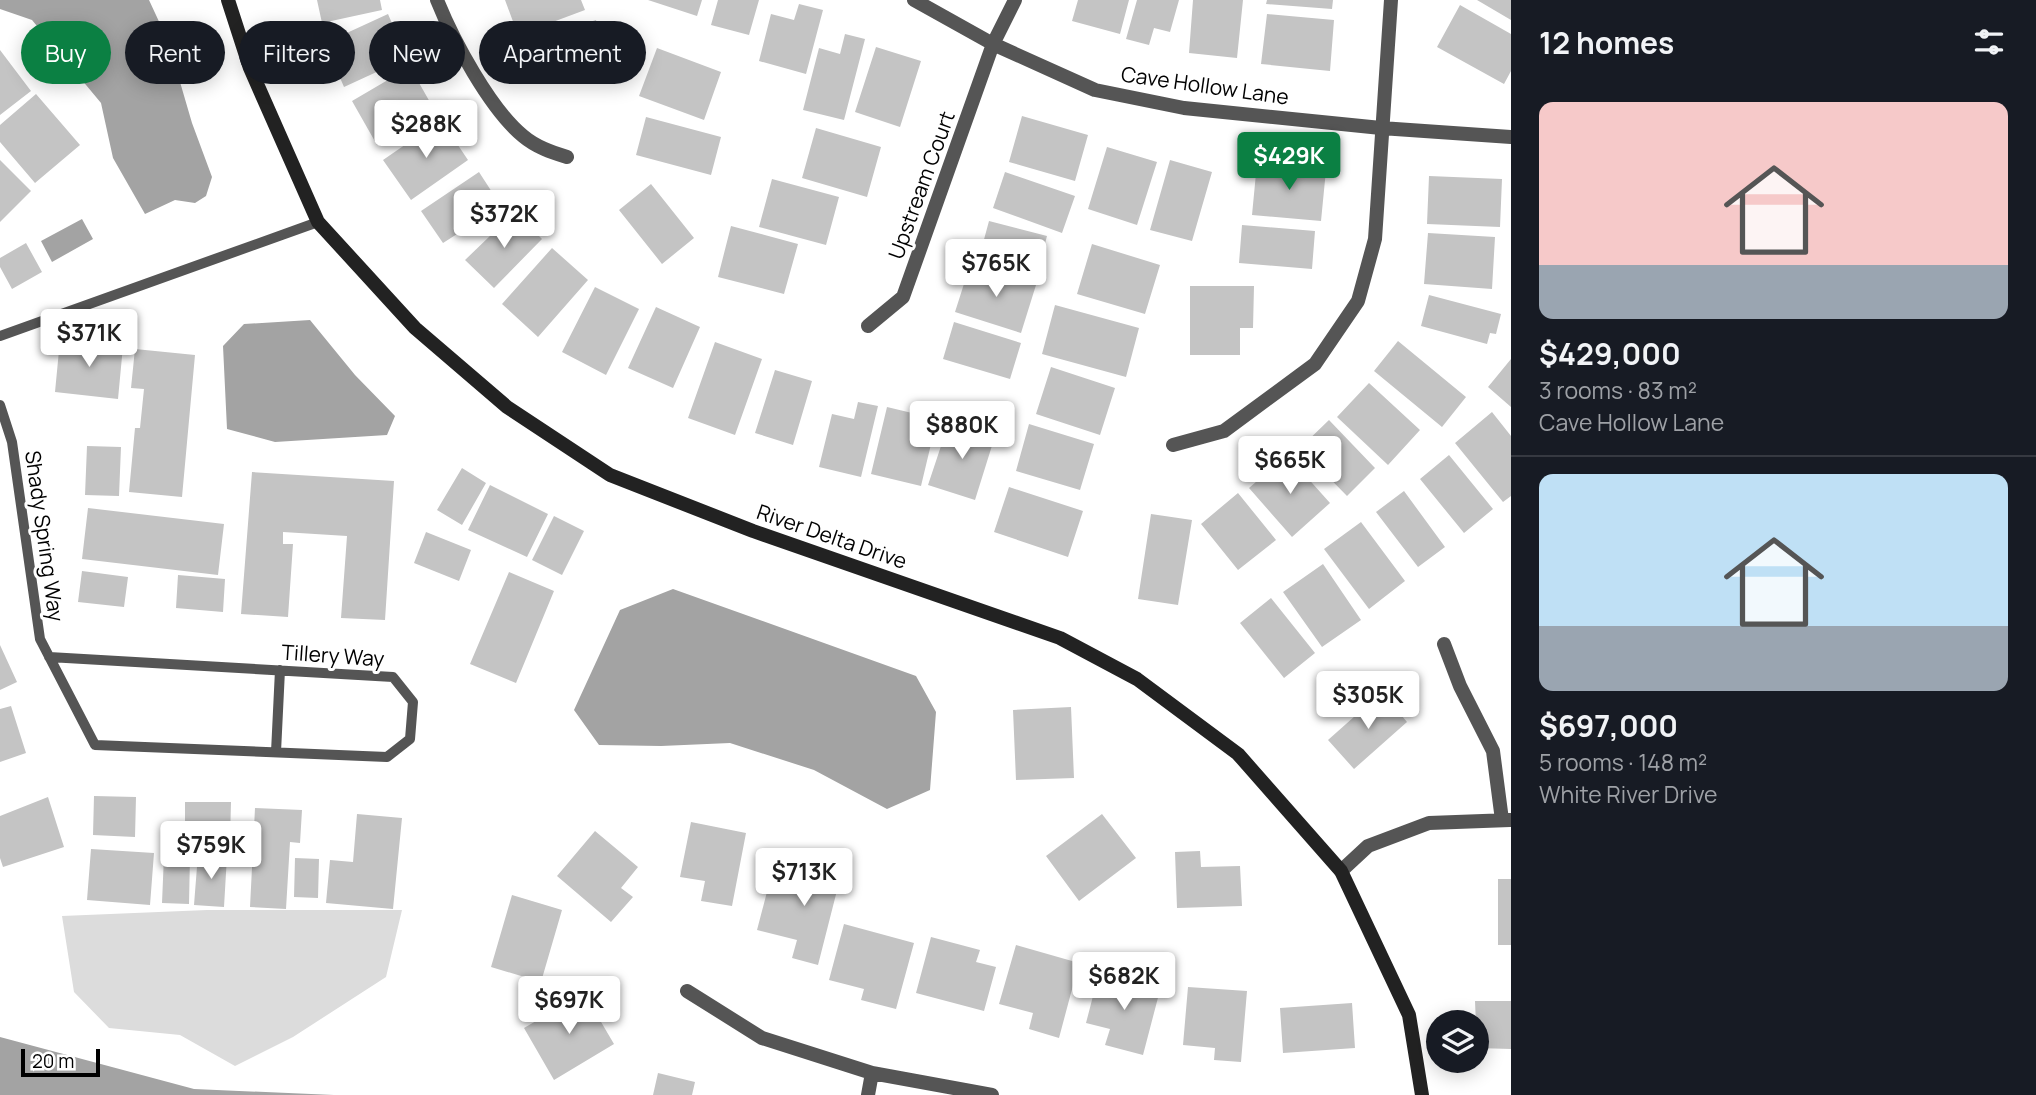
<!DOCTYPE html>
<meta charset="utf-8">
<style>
:root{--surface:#171b24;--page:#242831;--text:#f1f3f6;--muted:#9ea1a6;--line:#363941;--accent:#0b8043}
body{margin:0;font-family:Manrope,sans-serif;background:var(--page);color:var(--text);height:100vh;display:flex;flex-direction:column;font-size:26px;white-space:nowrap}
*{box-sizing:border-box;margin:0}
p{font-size:23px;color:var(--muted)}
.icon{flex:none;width:38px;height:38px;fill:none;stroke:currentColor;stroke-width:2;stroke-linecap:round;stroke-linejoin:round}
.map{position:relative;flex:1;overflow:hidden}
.side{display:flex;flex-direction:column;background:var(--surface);width:525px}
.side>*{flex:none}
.hud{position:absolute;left:21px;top:21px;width:665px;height:63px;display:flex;gap:14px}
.fabs{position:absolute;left:1426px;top:1010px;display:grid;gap:14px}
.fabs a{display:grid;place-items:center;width:63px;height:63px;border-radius:50%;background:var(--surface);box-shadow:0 4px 18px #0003;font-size:35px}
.scale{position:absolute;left:21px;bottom:18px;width:79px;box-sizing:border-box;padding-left:7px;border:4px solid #000;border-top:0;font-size:19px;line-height:24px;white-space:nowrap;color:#000;-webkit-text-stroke:5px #fff;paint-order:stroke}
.price{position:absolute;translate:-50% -60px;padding:0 16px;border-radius:7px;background:#fff;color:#222;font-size:23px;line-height:46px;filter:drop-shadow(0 2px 4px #0008)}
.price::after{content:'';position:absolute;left:50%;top:42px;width:21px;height:16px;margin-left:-10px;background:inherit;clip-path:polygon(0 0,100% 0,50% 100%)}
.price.active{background:var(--accent);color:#fff}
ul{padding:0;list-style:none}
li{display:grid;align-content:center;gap:14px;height:371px;padding:0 28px}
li+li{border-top:2px solid var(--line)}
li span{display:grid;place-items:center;height:217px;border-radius:14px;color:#555}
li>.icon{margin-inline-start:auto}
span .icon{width:126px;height:126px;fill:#fffc;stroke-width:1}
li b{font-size:30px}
h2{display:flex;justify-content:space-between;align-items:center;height:84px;padding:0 28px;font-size:30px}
.tag{padding:0 24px;border-radius:32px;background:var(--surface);box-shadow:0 4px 18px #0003;font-size:24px;line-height:63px}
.tag.active{background:var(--accent);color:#fff}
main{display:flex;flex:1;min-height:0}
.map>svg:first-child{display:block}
</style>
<main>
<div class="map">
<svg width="1511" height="1095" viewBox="0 0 1511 1095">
<rect width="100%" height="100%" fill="#fff"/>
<path fill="#dcdcdc" d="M207 910H402L386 977 293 1037 235 1066 180 1035 109 1028 74 992 62 916Z"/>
<path fill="#a3a3a3" d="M0 0H149L168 41 192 123 212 177 206 196 195 203 175 200 145 214 113 158 101 103 32 20 0 9Z
M82 219 93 239 52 262 41 241Z
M310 320 355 375 395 416 387 435 275 442 227 429 223 346 244 324Z
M673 589 916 676 936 712 930 790 887 809 814 770 730 743 661 746 599 745 574 710 620 610Z
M0 1037 194 1089 334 1095H0Z"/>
<path fill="#c4c4c4" d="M317 0H380L382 10 322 23Z
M505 0H581L585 10 518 35Z
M648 0H702L697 16Z
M718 0H759L749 35 711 25Z
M1078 0H1129L1120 34 1072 21Z
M1137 0H1179L1170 32 1154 28 1149 45 1126 39Z
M1193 0H1243L1237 58 1189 53Z
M1267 0H1333L1332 9 1266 4Z
M1477 0H1511V20Z
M799 4 823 10 806 74 759 61 771 14 794 20Z
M1460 5 1511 34V71L1504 84 1437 47Z
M388 14 407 58 344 87 325 43Z
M1267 14 1334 20 1330 71 1261 64Z
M596 20 608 58 543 78 531 41Z
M845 34 865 39 844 120 803 110 819 48 840 54Z
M876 47 921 61 900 127 855 112Z
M657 48 721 72 704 120 639 96Z
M0 50 31 91 0 115Z
M410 67 435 111 377 145 352 101Z
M36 94 80 145 35 183 0 142V125Z
M1022 116 1088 135 1075 181 1009 162Z
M646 117 721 137 711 175 636 155Z
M441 120 468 160 411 200 383 160Z
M816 128 881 147 867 197 802 178Z
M1107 147 1157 162 1137 225 1088 209Z
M0 160 31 191 0 222Z
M1170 160 1212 172 1192 241 1150 230Z
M1257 163 1326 170 1321 221 1252 215Z
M479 172 501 206 443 243 421 211Z
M1005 172 1075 196 1062 233 993 208Z
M1429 176 1502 179 1500 227 1427 224Z
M772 179 839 197 826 245 759 227Z
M651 184 694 238 662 264 619 210Z
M515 212 542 239 494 288 465 260Z
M989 221 1047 236 1037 274 979 258Z
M1242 225 1315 231 1312 269 1239 263Z
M731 226 798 244 784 294 718 277Z
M1428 233 1495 237 1492 289 1424 284Z
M26 243 42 272 12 289 0 267V258Z
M1092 244 1160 265 1145 314 1077 294Z
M552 248 588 280 538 337 502 304Z
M970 265 1036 285 1021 333 955 312Z
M1190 286H1254L1253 328H1240V355H1190Z
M595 287 639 309 606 375 562 352Z
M1429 295 1501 314 1496 334 1490 333 1487 344 1421 326Z
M1055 305 1139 328 1126 377 1042 354Z
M656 307 700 327 673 388 628 368Z
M954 322 1021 343 1010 379 943 359Z
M60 340 123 346 118 399 55 392Z
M1398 341 1466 397 1442 427 1374 371Z
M715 342 762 359 735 435 688 418Z
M135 349 195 355 182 497 129 492 135 428H140L144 389 131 388Z
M1511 359V407L1488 387Z
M1051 367 1115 388 1100 435 1036 414Z
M775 370 812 381 793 445 755 433Z
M1369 383 1420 430 1388 465 1337 417Z
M858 402 878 406 861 477 819 467 832 414 854 419Z
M887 407 937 419 921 486 871 474Z
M1492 412 1511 436V496L1503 502 1455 443Z
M1329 420 1375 468 1347 496 1300 448Z
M949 422 995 436 975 500 928 485Z
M1029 424 1094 444 1080 490 1016 471Z
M87 446 121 447 119 496 85 495Z
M1287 455 1330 503 1292 537 1249 488Z
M1449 455 1493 509 1464 533 1420 479Z
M462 468 486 483 462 525 437 510Z
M252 472 394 481 385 620 341 618 347 536 283 532V544H293L288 617 241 614Z
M490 485 548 514 527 557 468 530Z
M1009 487 1083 511 1068 557 994 532Z
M1404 491 1445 547 1418 567 1376 512Z
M1238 493 1276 540 1238 570 1201 524Z
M88 508 224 524 218 575 82 559Z
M1151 514 1192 520 1178 605 1138 599Z
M554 516 584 531 562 575 532 560Z
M1361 522 1405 581 1369 609 1324 549Z
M426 532 471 550 459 581 414 563Z
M1323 564 1361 620 1322 647 1283 592Z
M82 571 128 577 124 607 78 602Z
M509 572 554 591 516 683 470 664Z
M178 575 225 579 223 612 176 608Z
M1271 598 1315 653 1284 678 1240 623Z
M0 645 17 682 0 690Z
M1382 692 1407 722 1354 769 1328 740Z
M11 706 26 753 0 762V709Z
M1071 707 1074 778 1016 780 1013 710Z
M94 796 136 797 135 837 93 835Z
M48 797 64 847 3 867 0 858V816Z
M185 802H231L230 840H185Z
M255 808 302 810 300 843 290 842 286 909 250 907Z
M357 814 402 818 393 909 326 903 330 860 353 862Z
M1102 814 1136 858 1079 901 1046 856Z
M691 822 746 833 732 906 701 901 705 881 680 877Z
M595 831 638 867 621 888 633 897 611 922 557 876Z
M91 849 154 853 150 905 87 900Z
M1200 851 1201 867 1240 866 1242 906 1177 908 1175 852Z
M819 853 845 859 818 965 792 958 797 940 757 930 768 888 785 892 790 871 813 877Z
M198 854 227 856 224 907 194 905Z
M164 855 190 856 189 904 162 903Z
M295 858 319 859 318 898 294 897Z
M1498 879H1511V945H1498Z
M512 895 562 910 541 982 491 967Z
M844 924 914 943 896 1009 861 1000 864 989 829 980Z
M931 937 980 950 976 962 996 967 984 1011 916 993Z
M1016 945 1079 963 1059 1038 1029 1029 1033 1013 999 1004Z
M1099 973 1160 990 1143 1055 1105 1045 1110 1029 1086 1023Z
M1188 987 1247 991 1241 1062 1214 1060 1215 1048 1183 1045Z
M584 993 614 1044 554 1080 524 1028Z
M1475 1001H1511V1049L1477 1048Z
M1352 1003 1355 1048 1283 1053 1280 1008Z
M658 1073 695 1082 692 1095H653Z"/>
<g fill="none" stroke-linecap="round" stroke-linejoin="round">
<path stroke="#555" stroke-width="10" d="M0 336 318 222
M0 405 12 442 40 639 95 745 387 757 410 739 413 702 393 677 49 657
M276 752 280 670"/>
<path stroke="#555" stroke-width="14" d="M437 0C453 40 490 109 523 136 536 147 551 152 567 157
M914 0 993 44 1095 90 1184 108 1381 128 1511 137
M868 326 903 297 993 44 1015 0
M1173 445 1224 431 1315 364 1358 301 1375 239 1391 0
M1444 644 1460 686 1493 751 1502 820
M1341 871 1368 846 1429 823 1510 820
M687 991 762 1038 872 1073 992 1095
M868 1095 872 1073"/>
<path stroke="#222" stroke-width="14" d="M228 0 250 68 318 222 415 328 507 407 610 475 753 531 1060 638 1137 679 1238 754 1341 871 1409 1015 1422 1095"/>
</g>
<g text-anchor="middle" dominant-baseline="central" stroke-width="6" stroke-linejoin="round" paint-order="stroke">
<g font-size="21" fill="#000" stroke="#fff">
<text transform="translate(1205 85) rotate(8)">Cave Hollow Lane</text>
<text transform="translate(921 185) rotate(-70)">Upstream Court</text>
<text transform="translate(45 536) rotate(82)">Shady Spring Way</text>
<text transform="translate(832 536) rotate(19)">River Delta Drive</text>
<text transform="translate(333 655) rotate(4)">Tillery Way</text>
</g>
</g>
</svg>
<div class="fabs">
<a><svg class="icon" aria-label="layers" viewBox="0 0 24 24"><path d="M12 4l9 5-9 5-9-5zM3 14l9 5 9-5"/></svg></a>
</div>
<div class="scale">20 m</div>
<b class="price" style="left:426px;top:160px">$288K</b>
<b class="price active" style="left:1289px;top:192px">$429K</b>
<b class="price" style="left:504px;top:250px">$372K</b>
<b class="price" style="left:996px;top:299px">$765K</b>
<b class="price" style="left:89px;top:369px">$371K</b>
<b class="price" style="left:962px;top:461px">$880K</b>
<b class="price" style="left:1290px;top:496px">$665K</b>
<b class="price" style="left:1368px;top:731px">$305K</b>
<b class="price" style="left:211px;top:881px">$759K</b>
<b class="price" style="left:804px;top:908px">$713K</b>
<b class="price" style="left:1124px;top:1012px">$682K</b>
<b class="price" style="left:569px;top:1036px">$697K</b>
<div class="hud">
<a class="tag active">Buy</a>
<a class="tag">Rent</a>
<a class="tag">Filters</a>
<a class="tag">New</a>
<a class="tag">Apartment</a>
</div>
</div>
<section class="side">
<h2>12 homes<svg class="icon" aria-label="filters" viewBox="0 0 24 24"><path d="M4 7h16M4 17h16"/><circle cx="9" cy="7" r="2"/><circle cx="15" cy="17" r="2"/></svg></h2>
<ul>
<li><span style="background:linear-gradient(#f6c9c9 75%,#9aa5b1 0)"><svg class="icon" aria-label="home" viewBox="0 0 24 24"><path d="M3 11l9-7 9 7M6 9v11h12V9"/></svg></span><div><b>$429,000</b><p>3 rooms · 83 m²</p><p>Cave Hollow Lane</p></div></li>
<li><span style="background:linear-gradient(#bfe0f5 70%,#9aa5b1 0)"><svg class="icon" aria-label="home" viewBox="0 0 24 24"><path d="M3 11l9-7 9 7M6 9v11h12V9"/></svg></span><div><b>$697,000</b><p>5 rooms · 148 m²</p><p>White River Drive</p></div></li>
</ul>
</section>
</main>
